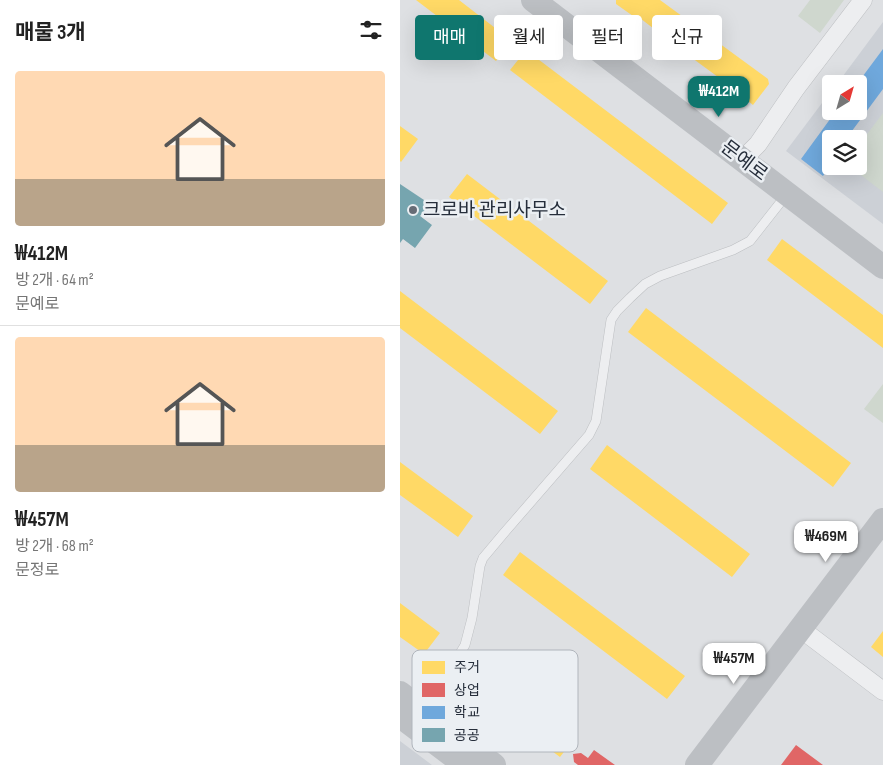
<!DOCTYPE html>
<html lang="ko">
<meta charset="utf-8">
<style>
:root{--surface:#fff;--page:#f2f2f2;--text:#222;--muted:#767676;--line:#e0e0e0;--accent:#0f766e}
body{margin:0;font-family:"Sofia Sans Condensed","Noto Sans KR",sans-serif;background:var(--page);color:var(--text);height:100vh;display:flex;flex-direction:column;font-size:19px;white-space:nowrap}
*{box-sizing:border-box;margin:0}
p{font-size:16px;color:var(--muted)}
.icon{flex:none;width:28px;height:28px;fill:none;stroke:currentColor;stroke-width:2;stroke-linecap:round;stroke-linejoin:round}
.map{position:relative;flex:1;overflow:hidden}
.panel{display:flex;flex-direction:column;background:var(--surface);width:400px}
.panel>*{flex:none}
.top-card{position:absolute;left:15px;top:15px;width:392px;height:45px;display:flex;gap:10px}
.needle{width:32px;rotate:37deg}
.buttons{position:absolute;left:422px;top:75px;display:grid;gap:10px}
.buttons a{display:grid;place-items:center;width:45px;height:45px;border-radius:5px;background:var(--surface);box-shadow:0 5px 20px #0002;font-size:25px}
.price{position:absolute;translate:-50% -42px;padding:0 11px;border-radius:10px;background:#fff;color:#222;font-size:16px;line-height:32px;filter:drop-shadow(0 1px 2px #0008)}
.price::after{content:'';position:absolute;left:50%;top:30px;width:15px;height:11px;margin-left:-8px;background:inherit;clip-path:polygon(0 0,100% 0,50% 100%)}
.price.active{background:var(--accent);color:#fff}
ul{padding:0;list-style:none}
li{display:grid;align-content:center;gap:10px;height:265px;padding:0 15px}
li+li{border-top:1px solid var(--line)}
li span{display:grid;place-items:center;height:155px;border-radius:5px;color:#555}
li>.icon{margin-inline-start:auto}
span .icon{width:90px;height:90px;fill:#fffc;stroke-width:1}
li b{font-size:21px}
h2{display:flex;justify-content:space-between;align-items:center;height:60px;padding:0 15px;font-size:21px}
.chip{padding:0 18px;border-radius:5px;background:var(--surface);box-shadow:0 5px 20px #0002;font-size:18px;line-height:45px}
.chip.active{background:var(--accent);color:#fff}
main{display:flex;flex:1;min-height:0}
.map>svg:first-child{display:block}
</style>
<main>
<section class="panel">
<h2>매물 3개<svg class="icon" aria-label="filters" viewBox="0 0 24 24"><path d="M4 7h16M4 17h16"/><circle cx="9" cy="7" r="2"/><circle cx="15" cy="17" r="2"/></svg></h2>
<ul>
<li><span style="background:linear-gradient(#ffd9b3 70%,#b9a48a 0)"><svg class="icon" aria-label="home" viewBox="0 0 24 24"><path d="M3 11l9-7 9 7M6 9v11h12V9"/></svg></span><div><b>₩412M</b><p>방 2개 · 64 m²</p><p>문예로</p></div></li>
<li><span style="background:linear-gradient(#ffd9b3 70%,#b9a48a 0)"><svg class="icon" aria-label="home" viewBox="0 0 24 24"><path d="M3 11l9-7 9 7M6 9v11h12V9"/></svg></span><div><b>₩457M</b><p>방 2개 · 68 m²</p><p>문정로</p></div></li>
</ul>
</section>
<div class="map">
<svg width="483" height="765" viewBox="0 0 483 765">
<rect width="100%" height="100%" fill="#dee0e3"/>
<path fill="#ccd0d6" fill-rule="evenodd" d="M483 22V224L386 151 431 91V111H459V84H437ZM431 139H459V166H431Z
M0 741 32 765H0Z"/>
<path fill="#cfd7ce" d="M410 0H444L420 33 398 16Z
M483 113V192L449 166H459V145Z
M483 384V423L464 409Z"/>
<path fill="#ffd966" d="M16 0H59L112 41 96 61Z
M216 0H260L368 79 369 84 353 105 337 92H334L316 79 318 77 288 55H283L266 42 267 39 236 15 233 16 216 4Z
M126 50 328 203 312 224 110 70Z
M0 126 18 139 1 162 0 161Z
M67 174 208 281 190 304 49 197Z
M382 239 483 315V348L367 260Z
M0 291 158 411 140 434 0 328Z
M246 308 451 463 433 487 228 332Z
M207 445 350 554 332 577 190 469Z
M0 462 73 516 58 537 0 495Z
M120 552 285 676 267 699 103 575Z
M0 603 40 633 24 654 0 637Z
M483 631V657L471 647Z
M80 665 176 736 160 757 64 686Z"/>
<path fill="#e06666" d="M396 745 423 765H381Z
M194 750 215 765H178L174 762 173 754 181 753 188 758Z"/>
<path fill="#6fa8dc" d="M483 49V89L446 139H431V164L423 176 401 159 436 111H459V84H457Z"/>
<path fill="#76a5af" d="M0 184 30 204 20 216 32 225 15 248 3 239 0 243Z"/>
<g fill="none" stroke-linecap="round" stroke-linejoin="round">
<g stroke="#bcbec1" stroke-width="10">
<path id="lane" d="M20 707 56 660 65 645 72 618 80 566 83 558 104 533 189 435 196 421 211 320 217 311 230 298 245 284 260 276 333 250 350 241 387 194"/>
</g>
<g stroke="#bcbec1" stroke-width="19">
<path id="street" d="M342 160 358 144 396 88 463 0
M401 629 483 691"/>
</g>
<use href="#lane" stroke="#edeef0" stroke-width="9"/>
<use href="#street" stroke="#edeef0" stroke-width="18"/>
<path stroke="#bcbfc3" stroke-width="24" d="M133 0 483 267
M0 693 94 765
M0 716 65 765
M297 765 483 520"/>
</g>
<circle fill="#666c76" stroke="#ebeff3" stroke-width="2" cx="13" cy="210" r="5"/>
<g text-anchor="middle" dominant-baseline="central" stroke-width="5" stroke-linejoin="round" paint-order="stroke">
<g font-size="19" fill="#262e3b" stroke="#ebeff3">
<text transform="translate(344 161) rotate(37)">문예로</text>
</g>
<g font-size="19" fill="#262e3b" stroke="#ebeff3" text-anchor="start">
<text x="23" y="210">크로바 관리사무소</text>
</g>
</g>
<rect x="12" y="650" width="166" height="102" rx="8" fill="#ebeff3" stroke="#b0b5bc" stroke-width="1"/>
<rect x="22" y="661" width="23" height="13" fill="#ffd966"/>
<rect x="22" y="683" width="23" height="14" fill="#e06666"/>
<rect x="22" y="706" width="23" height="13" fill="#6fa8dc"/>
<rect x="22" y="728" width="23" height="14" fill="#76a5af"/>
<g font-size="14" fill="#262e3b">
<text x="54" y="672">주거</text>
<text x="54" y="695">상업</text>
<text x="54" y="717">학교</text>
<text x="54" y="740">공공</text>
</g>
</svg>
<div class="buttons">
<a><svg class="needle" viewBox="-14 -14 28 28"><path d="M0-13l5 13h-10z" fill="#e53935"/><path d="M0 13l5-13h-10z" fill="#767676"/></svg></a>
<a><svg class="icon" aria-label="layers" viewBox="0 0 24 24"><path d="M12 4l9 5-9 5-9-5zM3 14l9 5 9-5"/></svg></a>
</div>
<b class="price active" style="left:319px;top:118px">₩412M</b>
<b class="price" style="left:426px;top:563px">₩469M</b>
<b class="price" style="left:334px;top:685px">₩457M</b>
<div class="top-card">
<a class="chip active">매매</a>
<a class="chip">월세</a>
<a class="chip">필터</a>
<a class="chip">신규</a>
</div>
</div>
</main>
